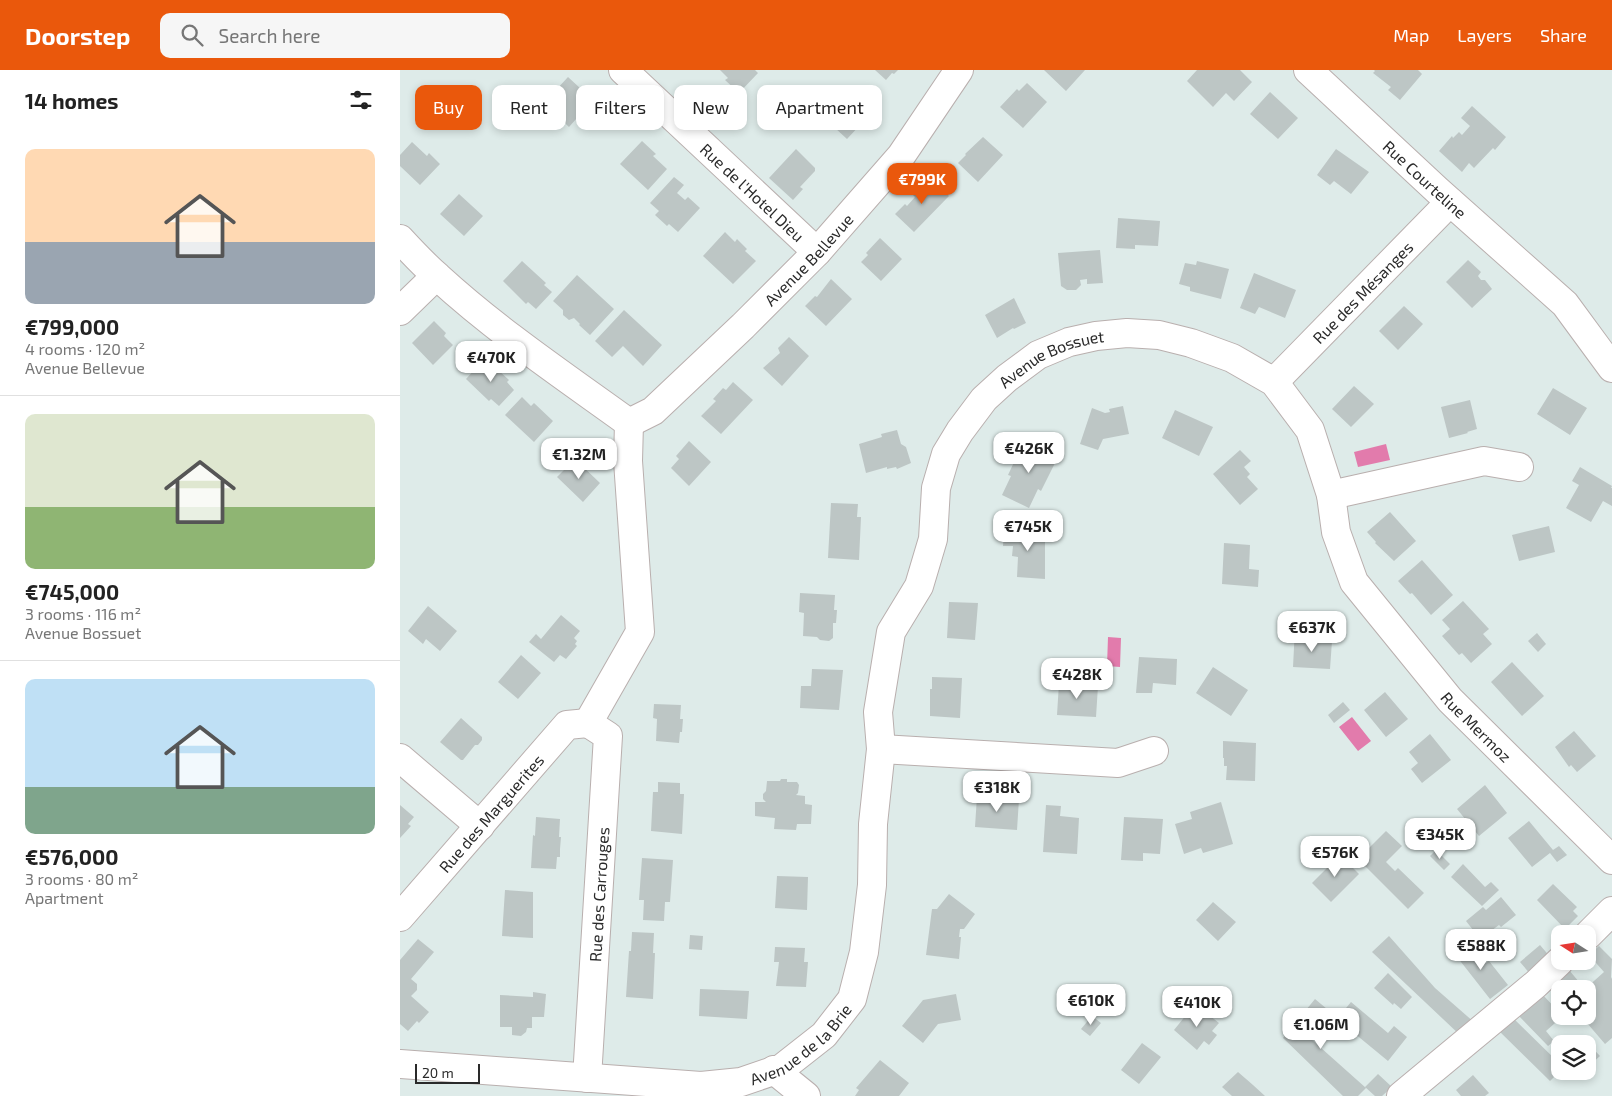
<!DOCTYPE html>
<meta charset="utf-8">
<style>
:root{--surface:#fff;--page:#f6f6f6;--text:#222;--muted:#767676;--line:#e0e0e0;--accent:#ea580c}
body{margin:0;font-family:"Exo 2",sans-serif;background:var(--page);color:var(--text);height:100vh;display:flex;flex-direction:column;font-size:19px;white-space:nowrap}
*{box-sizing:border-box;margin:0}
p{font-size:16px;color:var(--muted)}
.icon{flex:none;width:28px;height:28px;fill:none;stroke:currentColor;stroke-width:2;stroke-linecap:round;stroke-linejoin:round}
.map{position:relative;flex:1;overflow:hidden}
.drawer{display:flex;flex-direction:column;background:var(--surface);width:400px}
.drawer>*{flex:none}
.guide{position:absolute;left:15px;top:15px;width:475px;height:45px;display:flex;gap:10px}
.needle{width:32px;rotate:282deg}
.fabs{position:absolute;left:1151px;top:855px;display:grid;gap:10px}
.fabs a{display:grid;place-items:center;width:45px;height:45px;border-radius:10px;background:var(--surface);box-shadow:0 2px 8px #0003;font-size:25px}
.scale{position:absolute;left:15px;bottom:12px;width:65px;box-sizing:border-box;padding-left:5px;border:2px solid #2a2a2a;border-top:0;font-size:14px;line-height:18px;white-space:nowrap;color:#2a2a2a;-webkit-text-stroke:4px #fff;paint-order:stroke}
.price{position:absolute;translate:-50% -42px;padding:0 11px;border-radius:10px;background:#fff;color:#222;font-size:16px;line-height:32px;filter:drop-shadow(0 1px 2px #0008)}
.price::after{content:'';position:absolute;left:50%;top:30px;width:15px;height:11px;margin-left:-8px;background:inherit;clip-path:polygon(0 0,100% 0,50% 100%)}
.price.selected{background:var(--accent);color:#fff}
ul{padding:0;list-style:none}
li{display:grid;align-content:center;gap:10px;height:265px;padding:0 25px}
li+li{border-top:1px solid var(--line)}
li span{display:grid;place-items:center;height:155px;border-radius:10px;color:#555}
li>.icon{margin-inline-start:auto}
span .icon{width:90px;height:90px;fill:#fffc;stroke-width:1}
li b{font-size:21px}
h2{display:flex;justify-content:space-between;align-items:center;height:60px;padding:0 25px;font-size:21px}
.pill{padding:0 18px;border-radius:10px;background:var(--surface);box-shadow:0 2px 8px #0003;font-size:18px;line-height:45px}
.pill.selected{background:var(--accent);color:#fff}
header{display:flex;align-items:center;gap:30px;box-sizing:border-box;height:70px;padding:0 25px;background:var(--accent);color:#fff}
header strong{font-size:24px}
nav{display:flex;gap:28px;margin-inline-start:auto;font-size:18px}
.search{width:350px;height:45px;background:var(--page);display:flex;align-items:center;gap:12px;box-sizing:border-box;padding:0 18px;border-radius:10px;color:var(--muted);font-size:19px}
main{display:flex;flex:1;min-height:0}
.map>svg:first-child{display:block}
</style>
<header>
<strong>Doorstep</strong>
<div class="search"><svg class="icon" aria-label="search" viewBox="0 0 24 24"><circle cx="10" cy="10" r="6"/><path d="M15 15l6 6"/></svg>Search here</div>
<nav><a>Map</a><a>Layers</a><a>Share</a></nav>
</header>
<main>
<section class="drawer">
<h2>14 homes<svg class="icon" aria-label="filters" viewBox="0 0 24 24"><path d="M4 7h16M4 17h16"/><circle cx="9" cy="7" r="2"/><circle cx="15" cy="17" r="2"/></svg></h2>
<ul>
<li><span style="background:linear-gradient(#ffd9b3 60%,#9aa5b1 0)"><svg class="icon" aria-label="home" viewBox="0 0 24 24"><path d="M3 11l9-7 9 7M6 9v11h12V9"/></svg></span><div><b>€799,000</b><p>4 rooms · 120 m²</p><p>Avenue Bellevue</p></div></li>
<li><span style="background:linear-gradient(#dfe7d0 60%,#8fb573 0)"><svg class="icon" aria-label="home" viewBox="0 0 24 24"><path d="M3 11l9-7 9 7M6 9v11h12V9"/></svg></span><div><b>€745,000</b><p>3 rooms · 116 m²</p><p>Avenue Bossuet</p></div></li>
<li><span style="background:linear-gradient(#bfe0f5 70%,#7fa58c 0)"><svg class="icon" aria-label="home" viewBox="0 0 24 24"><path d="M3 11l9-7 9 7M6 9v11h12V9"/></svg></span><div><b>€576,000</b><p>3 rooms · 80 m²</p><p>Apartment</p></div></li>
</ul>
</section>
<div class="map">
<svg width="1212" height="1026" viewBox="0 0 1212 1026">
<rect width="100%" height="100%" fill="#deebe9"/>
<path fill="#e27bac" d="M986 374 990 390 958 397 954 382Z
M708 567 721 568 720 597 707 596Z
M952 647 971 671 958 681 939 657Z"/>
<path fill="#bdc6c5" d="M320 0H355L358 3 339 23 325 10 328 8Z
M475 0H498L494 4 492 3 486 10Z
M644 0H685L666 21Z
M797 0H840L852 12 834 31 826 23 813 37 787 11Z
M974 0H1018L1022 4 1000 30 988 20 991 17 973 3 975 1Z
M168 7 193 30 169 57 144 33Z
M627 13 647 32 623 58 600 37 617 19 619 21Z
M446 20 468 41 458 52 461 54 447 69 422 46Z
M870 22 898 48 878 69 850 44Z
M1072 36 1106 67 1095 80 1093 78 1074 98 1069 93 1062 102 1039 81 1052 66 1053 68 1059 62 1062 65 1070 56 1061 48Z
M583 67 603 85 578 112 558 93 566 85 565 84Z
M242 71 256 84 253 86 267 99 248 120 220 94Z
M12 72 27 86 29 83 40 94 20 115 0 96V85Z
M396 79 415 98V101L400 117 403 119 393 130 369 108Z
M936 79 969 102 951 124 934 111 930 115 917 105Z
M274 107 284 115 277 123 285 130 288 127 300 138 278 162 269 154 267 156 255 145 259 141 250 133Z
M528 109 530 111 532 110 549 126 514 162 495 144 505 134 507 136 515 127 513 125Z
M59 124 83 146 64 166 40 144Z
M718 148 760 151 758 176 735 175V179L716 178Z
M325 162 335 172 337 169 347 179 345 181 356 191 333 214 303 186Z
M480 168 502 189 481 211 461 192 468 185 466 183Z
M700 180 703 213 687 214V209L680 210 681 215 676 220H667L661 216 658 183Z
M1068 190 1081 202 1078 206 1081 210H1085L1092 219 1072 238 1046 212Z
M122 191 146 213 144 215 152 222 136 239 128 232 126 234 103 211Z
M797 191 829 199 821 229 790 221V217L779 214 785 193 796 195Z
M854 203 896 220 885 248 859 237 855 244 840 238Z
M177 205 214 239 190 265 179 255 180 254 174 248 169 250 163 245V240L153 231Z
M431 209 452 229 426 256 405 236 415 226 417 227Z
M614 228 626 253 614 259 613 258 597 268 585 245Z
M1004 236 1023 254 998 280 979 261Z
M224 240 262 275 243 296 223 276 212 287 195 271Z
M34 251 46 263 44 266 53 275 33 295 12 273Z
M389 267 409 286 382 316 363 298 380 283 378 278Z
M85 288 109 310 107 312 114 320 99 336 91 329 89 331 66 309Z
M333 312 353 330 321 364 301 346 316 331 313 329 323 318 326 320Z
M954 316 974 334 951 357 932 339Z
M1153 318 1187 338 1170 365 1137 344Z
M122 327 131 336 134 333 153 351 134 372 105 345Z
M1070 330 1077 359 1067 362 1068 363 1049 368 1041 337Z
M723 336 729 364 703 369 698 380 680 374 692 338 705 343 710 342 709 339Z
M775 340 813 357 799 386 762 368Z
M497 360 501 374 506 377 511 393 497 399 496 397 487 399V397L466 403 459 374 482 367 481 364Z
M289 371 311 392 289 416 271 398 279 389 276 386Z
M624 371 658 387 641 421 638 419 629 438 602 425 611 406 608 405Z
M840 380 851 391 844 397 850 404 847 407 858 419 840 435 813 404Z
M175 389 200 413 183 432 157 407Z
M1180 397 1212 416 1211 418H1212V436L1203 431 1191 452 1166 438 1179 415 1172 411Z
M431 433 458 434 457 447H461L459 490 428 488Z
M990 442 1016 471 994 491 975 473 976 472 967 462Z
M1149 456 1155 482 1119 491 1112 465Z
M604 460 645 462V509L617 507 618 487 612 486 613 476H603Z
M824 473 850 475 849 499 859 500 858 517 822 514Z
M1022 490 1053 525 1031 545 1012 523 1010 524 998 511Z
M400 523 435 525 434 540H437L436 553H433V568L429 571 420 570 417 567 403 566 404 543 399 542Z
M1063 531 1089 559 1083 564 1092 574 1071 593 1062 583 1059 585 1042 566 1050 559 1042 550Z
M549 532 578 533 575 570 547 568Z
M28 536 57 561 40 581 26 569 23 574 8 561Z
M161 545 180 561 174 568 177 571 175 574 177 576 166 589 160 585 154 592 129 572 136 564 141 569Z
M895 558H901V561L898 560 897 567 908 568V572L932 571 930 599 893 597Z
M1137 563 1146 574 1138 582 1128 571Z
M121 585 141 603 118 629 98 612Z
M739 587 777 589 776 615 753 613 752 623H736Z
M1112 592 1144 626 1122 646 1091 612Z
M813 597 848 620 831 646 796 623Z
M412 599 443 600 439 640 400 638 401 616H411Z
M532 607 562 608 560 648 530 646V619H532Z
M659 613 698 616 696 647 657 645Z
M985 622 1008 649 986 667 964 640Z
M943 632 950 640 934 653 928 645Z
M254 634 281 635 280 649H283L282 662H280L279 673 256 671 257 649 253 648Z
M61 648 82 667V670L78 675H75L63 690H61L40 672Z
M1174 661 1196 686 1177 702 1171 695 1169 697 1155 677Z
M1030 664 1051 690 1022 713 1011 699 1018 693 1009 682Z
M823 671 856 673 855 711 826 710 827 696H824V688H823Z
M381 709H387V712H397L399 715 398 723 396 725 405 726V734L412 735 411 754H397L396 760 374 759 375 748 355 746V732H366L363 729V724L366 721 367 711H380Z
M258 712 280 713V724H284L282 764 251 761 253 722H258Z
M1085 715 1107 743 1079 766 1057 739Z
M577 726 619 729 617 760 575 757Z
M821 732 833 774 803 783 801 778 784 784 775 754 792 749 790 742Z
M0 735 14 747 8 754 11 756 0 768Z
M646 735 661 736 660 746 679 748 677 784 643 782Z
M136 747 160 749 159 767H161L160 779V787H157L156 799 131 798 133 765 135 766Z
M724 747 763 749 760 784 743 783V791L721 790Z
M1129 751 1153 780 1159 776 1167 785 1157 792 1150 783 1132 797 1108 768Z
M986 761 1002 776 986 792 995 801 998 798 1024 823 1008 839 958 789Z
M1036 780 1050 794 1044 800 1030 786Z
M940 785 959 804 931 832 912 813Z
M242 788 273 790 270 832H265L264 851 243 850 244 830H239Z
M1063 794 1085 817 1091 812 1099 820 1082 836 1051 807Z
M377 806 408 807 407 840 375 838Z
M1153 814 1177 837 1173 841 1178 846 1165 859 1137 830Z
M105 820 133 822V868L102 866Z
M549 824 575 844 564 859H560L559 867H561L559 889 526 885 532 839H537Z
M1101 827 1116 845 1101 857 1099 855 1080 869 1066 851 1083 837 1086 840Z
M813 832 836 852 818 871 796 850Z
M232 862 254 863 253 883H255L253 929 226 927 229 881H231Z
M290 865 303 866 302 880 289 879Z
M989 866 1035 918 1075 953 1061 966 972 882Z
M18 869 34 882 11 909 17 914V920L11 926 29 942 19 953 17 951 8 961 0 954V890Z
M1070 872 1086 893 1089 891 1108 915 1090 929 1054 883Z
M1140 875 1151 888 1131 905 1120 892Z
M1199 876 1212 889 1211 907 1212 909V968L1205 974 1181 946H1188V919H1160V922L1153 913 1169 900 1185 919 1204 902 1189 885Z
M375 877 405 878 404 892H408L406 917 376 916 379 892H374Z
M988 903 1012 927 1001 939 994 933 993 935 974 918Z
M300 919 349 921 347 949 299 946Z
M133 922 146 924 144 947H132V958H127L126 962 121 966 112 965V957H100V925L133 927Z
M1141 923 1160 943V946H1163L1146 961 1154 971 1148 976 1117 944Z
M556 924 561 950 538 954 523 973 502 956 523 930Z
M915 929 933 944 911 969 966 1018 958 1026H943L883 968Z
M951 932 988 963 994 956 1007 967 988 991 937 949Z
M795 934 819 953 812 961 817 965 809 975 804 971 797 980 774 960Z
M692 946 701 953 690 966 681 959Z
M1112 947 1160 994V1001L1150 1011 1097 959Z
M1181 966 1200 986 1188 997V974H1172Z
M742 973 761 987 739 1014 721 1000Z
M480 990 509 1013 499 1026H455L459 1020 456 1018Z
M838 1002 853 1015 865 1026H832L822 1017Z
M978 1004 992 1017 982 1026H975L965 1017Z
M1073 1005 1089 1023 1085 1026H1061L1056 1020Z"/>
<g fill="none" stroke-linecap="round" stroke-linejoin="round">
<g stroke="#b9afae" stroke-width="30">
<g id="minor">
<path id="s1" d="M223 0 417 182"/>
<path id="s2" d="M908 0 1037 120 1165 234 1212 298"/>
<path d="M0 169C12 182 24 195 38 207 97 261 164 306 229 353"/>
<path d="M0 241 36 206"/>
<path id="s3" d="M874 312 1050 132"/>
<path id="s4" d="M229 353 253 341 343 256 417 182 501 86 559 0"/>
<path d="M931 425 1084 391 1119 397"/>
<path d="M188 653 240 562 228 391 229 353"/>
<path d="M481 679 718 693 754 681"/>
<path d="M0 688 80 756"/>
<path id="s5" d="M0 847 167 655 188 653"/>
<path d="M1188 865 1212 841"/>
<path id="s6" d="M0 994 301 1016 341 1012 382 998 424 965 452 929 464 882 472 815 473 754 481 679 478 642 491 562 519 516 533 469 536 418 546 384 560 361 584 329 607 308 638 285 669 272 696 266 727 263 759 265 791 273 832 288 874 312 910 360 931 425 936 462 954 512 1050 630 1212 790"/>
<path d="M374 1000 406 1026"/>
<path id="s7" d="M187 1008 208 666 188 653"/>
<path d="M1001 1026 1136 914 1160 891"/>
</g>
</g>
<use href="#minor" stroke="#fff" stroke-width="28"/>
</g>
<g text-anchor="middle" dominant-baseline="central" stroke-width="4.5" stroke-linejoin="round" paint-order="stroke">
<g font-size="16" fill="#2a2a2a" stroke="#fff">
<text stroke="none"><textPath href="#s2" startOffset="160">Rue Courteline</textPath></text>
<text stroke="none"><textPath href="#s1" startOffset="178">Rue de l'Hotel Dieu</textPath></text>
<text stroke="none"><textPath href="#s4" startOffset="244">Avenue Bellevue</textPath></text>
<text stroke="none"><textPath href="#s3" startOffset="126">Rue des Mésanges</textPath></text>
<text stroke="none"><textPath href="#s6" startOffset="1192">Avenue Bossuet</textPath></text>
<text stroke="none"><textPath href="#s6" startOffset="1839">Rue Mermoz</textPath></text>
<text stroke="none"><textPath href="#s5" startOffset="138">Rue des Marguerites</textPath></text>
<text stroke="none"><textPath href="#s7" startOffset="184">Rue des Carrouges</textPath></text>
<text stroke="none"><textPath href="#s6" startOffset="414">Avenue de la Brie</textPath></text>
</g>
</g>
</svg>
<div class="fabs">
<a><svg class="needle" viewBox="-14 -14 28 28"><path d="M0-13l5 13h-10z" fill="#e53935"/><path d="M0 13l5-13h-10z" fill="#767676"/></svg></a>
<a><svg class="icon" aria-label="locate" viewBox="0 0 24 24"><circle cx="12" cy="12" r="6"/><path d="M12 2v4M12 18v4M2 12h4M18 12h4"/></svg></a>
<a><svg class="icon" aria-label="layers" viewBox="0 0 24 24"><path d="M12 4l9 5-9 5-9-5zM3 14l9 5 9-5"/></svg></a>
</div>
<div class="scale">20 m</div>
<b class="price selected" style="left:522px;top:135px">€799K</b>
<b class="price" style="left:91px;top:313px">€470K</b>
<b class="price" style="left:629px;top:404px">€426K</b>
<b class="price" style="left:179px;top:410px">€1.32M</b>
<b class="price" style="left:628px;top:482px">€745K</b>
<b class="price" style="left:912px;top:583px">€637K</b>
<b class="price" style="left:677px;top:630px">€428K</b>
<b class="price" style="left:597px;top:743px">€318K</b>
<b class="price" style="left:1040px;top:790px">€345K</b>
<b class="price" style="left:935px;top:808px">€576K</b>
<b class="price" style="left:1081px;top:901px">€588K</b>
<b class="price" style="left:691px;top:956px">€610K</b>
<b class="price" style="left:797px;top:958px">€410K</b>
<b class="price" style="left:921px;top:980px">€1.06M</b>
<div class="guide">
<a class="pill selected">Buy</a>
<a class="pill">Rent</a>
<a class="pill">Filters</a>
<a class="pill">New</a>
<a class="pill">Apartment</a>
</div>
</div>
</main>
